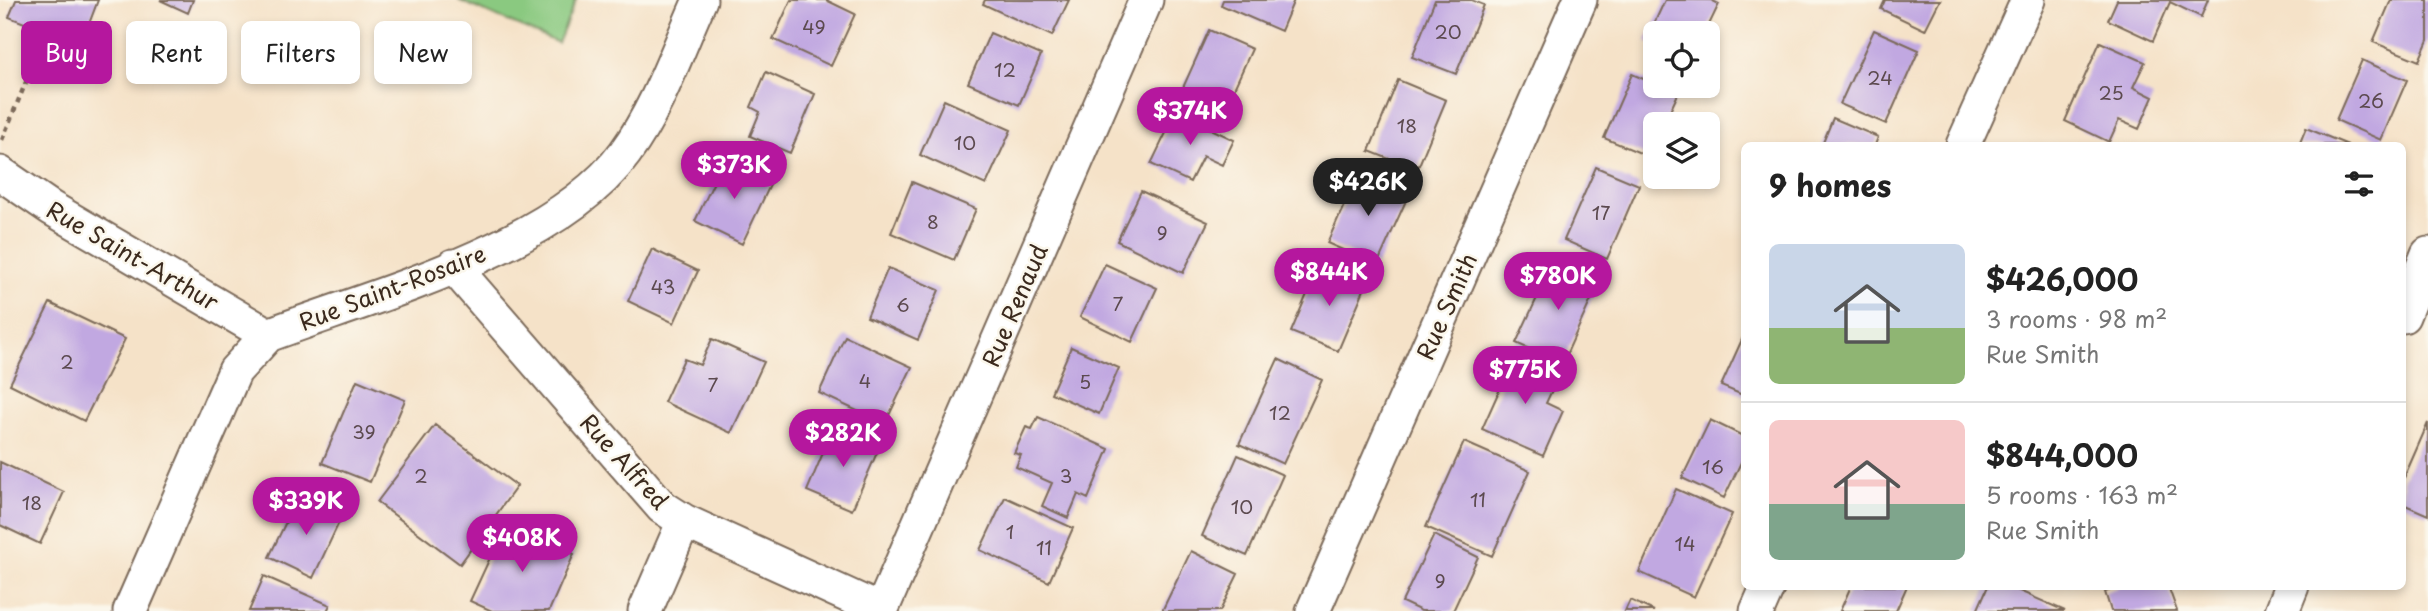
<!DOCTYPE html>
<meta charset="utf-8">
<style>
:root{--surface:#fff;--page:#f2f2f2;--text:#222;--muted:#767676;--line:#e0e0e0;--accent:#b5179e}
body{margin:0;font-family:"Playpen Sans",sans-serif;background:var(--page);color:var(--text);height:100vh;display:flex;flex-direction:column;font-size:26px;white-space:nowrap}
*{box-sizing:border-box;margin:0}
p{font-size:23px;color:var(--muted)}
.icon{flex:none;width:38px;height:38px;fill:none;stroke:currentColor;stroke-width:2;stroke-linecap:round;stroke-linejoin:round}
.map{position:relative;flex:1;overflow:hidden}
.side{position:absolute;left:1741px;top:142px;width:665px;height:448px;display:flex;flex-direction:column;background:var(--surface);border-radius:10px;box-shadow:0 4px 10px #0003}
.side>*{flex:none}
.hud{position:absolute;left:21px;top:21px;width:665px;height:63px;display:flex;gap:14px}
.buttons{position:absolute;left:1643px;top:21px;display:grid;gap:14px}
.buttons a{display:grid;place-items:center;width:77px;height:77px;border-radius:10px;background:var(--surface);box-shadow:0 4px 10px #0003;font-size:35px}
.price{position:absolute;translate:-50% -60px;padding:0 16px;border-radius:24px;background:var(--accent);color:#fff;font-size:23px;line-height:46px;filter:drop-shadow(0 2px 4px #0008)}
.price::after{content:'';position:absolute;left:50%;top:42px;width:21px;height:16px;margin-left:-10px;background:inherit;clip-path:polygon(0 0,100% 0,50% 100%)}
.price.on{background:#222;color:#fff}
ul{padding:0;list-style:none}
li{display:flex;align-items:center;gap:21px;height:175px;padding:0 28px}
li+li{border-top:2px solid var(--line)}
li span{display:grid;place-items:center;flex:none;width:196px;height:140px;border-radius:10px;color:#555}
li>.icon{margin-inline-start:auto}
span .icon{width:84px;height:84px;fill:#fffc;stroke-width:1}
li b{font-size:30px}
h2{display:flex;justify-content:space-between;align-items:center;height:84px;padding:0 28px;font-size:30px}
.chip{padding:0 24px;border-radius:10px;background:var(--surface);box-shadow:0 4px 10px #0003;font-size:24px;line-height:63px}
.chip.on{background:var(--accent);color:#fff}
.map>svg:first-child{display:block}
</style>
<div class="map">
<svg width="2428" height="611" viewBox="0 0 2428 611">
<rect width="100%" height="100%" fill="#fbf7ec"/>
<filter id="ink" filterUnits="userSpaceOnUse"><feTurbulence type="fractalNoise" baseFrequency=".0143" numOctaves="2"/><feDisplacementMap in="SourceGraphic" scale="14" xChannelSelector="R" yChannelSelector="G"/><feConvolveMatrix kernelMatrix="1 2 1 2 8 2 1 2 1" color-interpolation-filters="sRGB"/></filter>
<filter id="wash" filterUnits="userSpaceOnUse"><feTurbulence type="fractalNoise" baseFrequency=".00686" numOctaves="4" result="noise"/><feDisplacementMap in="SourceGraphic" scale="28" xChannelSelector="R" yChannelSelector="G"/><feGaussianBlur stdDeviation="1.57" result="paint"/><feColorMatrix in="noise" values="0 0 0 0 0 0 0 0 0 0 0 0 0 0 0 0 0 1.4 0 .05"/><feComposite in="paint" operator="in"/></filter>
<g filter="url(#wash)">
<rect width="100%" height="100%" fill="#f5e2c8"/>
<path fill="#8ac980" stroke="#627a4f" stroke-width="2" d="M458 0H576L558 43Z"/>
<g id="blocks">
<path fill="#c1a8e1" d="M16 0H98L81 45 9 17Z
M160 0H193L188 13Z
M791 0H826L855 14 831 66 773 39Z
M985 0H1069L1052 36 983 4Z
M1223 0H1294L1281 31 1221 5Z
M1435 0H1471L1484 5 1456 74 1412 57Z
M1665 0H1711L1719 4 1705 33H1656V45L1646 41Z
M1885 0H1940L1925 30 1881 9Z
M2117 0H2208L2201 17 2170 2 2153 41 2108 20Z
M2391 0H2428V40L2419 61 2373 42Z
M1209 30 1252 49 1224 111 1181 92Z
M1874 30 1919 50 1886 124 1840 104Z
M990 33 1041 55 1019 105 968 83Z
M2100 42 2145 62 2133 87 2153 97 2139 129 2119 120 2109 142 2065 121Z
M2362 60 2407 80 2381 140 2336 120Z
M766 72 815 94 790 153 750 136 760 112 751 107Z
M1632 74 1678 94 1664 124H1656V144L1650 157 1604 138Z
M1398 80 1446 100 1417 170 1369 151Z
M944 100 1011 130 986 185 920 155Z
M1176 112 1234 140 1222 165 1203 156 1190 182 1151 164Z
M1833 118 1878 137 1875 145H1822Z
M2306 128 2348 145H2299Z
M725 159 772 181 742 244 695 221Z
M1596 167 1639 185 1607 259 1564 240Z
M1359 172 1409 194 1377 265 1327 243Z
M912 182 976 209 954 260 891 233Z
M1141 191 1208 222 1183 273 1117 241Z
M652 249 698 271 674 323 628 301Z
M1555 259 1600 280 1562 364 1516 343Z
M1105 264 1157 288 1132 342 1080 317Z
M1319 266 1366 285 1338 351 1291 332Z
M888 268 939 290 918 340 867 317Z
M50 303 125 339 84 421 10 384Z
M1745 333V396L1721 386Z
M845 336 912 367 885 424 819 393Z
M712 339 764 362 731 433 664 402 684 359 700 365Z
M1071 347 1119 368 1099 414 1051 393Z
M1516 353 1560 373 1546 403 1563 411 1543 456 1482 429Z
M1278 359 1322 380 1283 464 1239 444Z
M357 380 405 400 370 482 322 463Z
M1038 417 1109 449 1088 499 1078 494 1068 518 1042 506 1052 483 1016 467 1021 455 1014 453 1026 427 1032 429Z
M1710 420 1745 437V454L1724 498 1682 478Z
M2428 423V515L2403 504V480Z
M435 425 517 486 460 564 377 502Z
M833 429 879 448 852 510 807 491Z
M1464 442 1530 471 1492 556 1426 527Z
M1238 455 1283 475 1247 556 1202 536Z
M0 462 64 492 40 544 0 525Z
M1676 489 1732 514 1694 597 1639 572Z
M299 495 342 516 313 578 269 557Z
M1005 497 1073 528 1049 582 980 550Z
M506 523 574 554 549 611H492L470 601Z
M1434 535 1478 557 1453 611H1421L1402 602Z
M1191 551 1238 574 1220 611H1162Z
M264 576 330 605 327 611H249Z
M1851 586H1907L1896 611H1840Z
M1988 586H2008L2065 611H1977Z
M2122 586H2168L2177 611H2111L2105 592Z
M1630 600 1654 611H1625Z"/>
</g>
</g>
<g filter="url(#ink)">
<use href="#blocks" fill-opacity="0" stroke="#7c6a5a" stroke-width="2"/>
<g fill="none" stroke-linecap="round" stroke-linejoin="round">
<g stroke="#7c6a5a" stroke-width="37">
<path id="street" d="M1963 145 2028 0
M0 173 51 208 268 335
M453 266 662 507 684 521 882 611
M2403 316 2428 254
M130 611 235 371 268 335C375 295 557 247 625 153 658 108 677 51 700 0
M645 611 684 521
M881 611 1146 0
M1313 611 1580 0
M1757 611 1768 586
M2282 611 2292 586"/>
</g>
<path stroke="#7c6a5a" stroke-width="4.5" stroke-dasharray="5 5" stroke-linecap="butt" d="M2 140 38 53"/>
<use href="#street" stroke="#fff" stroke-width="33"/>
</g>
</g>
<g text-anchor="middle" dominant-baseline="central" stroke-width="5" stroke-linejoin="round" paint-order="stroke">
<g font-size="19" fill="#5c4a4f">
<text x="814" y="26">49</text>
<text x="1448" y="31">20</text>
<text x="1005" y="69">12</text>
<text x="1880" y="77">24</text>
<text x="2111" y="92">25</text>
<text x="2371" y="100">26</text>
<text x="1407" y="125">18</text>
<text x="965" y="142">10</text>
<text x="1601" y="212">17</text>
<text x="933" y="221">8</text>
<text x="1162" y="232">9</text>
<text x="663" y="286">43</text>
<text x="1118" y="303">7</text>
<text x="903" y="304">6</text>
<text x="67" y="361">2</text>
<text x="865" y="380">4</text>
<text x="1085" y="381">5</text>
<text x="713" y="384">7</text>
<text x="1280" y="412">12</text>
<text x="364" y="431">39</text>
<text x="1713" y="466">16</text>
<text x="421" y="475">2</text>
<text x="1066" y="475">3</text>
<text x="1478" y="499">11</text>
<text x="32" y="502">18</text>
<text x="1242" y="506">10</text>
<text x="1010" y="531">1</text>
<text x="1685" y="543">14</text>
<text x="1044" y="547">11</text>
<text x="1440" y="580">9</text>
</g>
<g font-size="23" fill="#3b2a1e" stroke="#fbf7ec">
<text transform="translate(133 255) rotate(30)">Rue Saint-Arthur</text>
<text transform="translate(392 287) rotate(-21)">Rue Saint-Rosaire</text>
<text transform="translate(1014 305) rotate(-67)">Rue Renaud</text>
<text transform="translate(1446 306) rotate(-66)">Rue Smith</text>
<text transform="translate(625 461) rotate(48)">Rue Alfred</text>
</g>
</g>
</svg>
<div class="buttons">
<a><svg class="icon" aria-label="locate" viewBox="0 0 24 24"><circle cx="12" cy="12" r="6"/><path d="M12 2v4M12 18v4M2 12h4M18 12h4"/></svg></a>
<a><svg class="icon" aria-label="layers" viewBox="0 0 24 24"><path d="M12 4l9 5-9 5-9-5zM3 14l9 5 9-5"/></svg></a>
</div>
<b class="price" style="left:1190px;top:147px">$374K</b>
<b class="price" style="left:734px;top:201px">$373K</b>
<b class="price on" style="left:1368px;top:218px">$426K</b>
<b class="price" style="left:1329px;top:308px">$844K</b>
<b class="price" style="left:1558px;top:312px">$780K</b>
<b class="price" style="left:1525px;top:406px">$775K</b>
<b class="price" style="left:843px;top:469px">$282K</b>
<b class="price" style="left:306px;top:537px">$339K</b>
<b class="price" style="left:522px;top:574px">$408K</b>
<div class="hud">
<a class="chip on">Buy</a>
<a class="chip">Rent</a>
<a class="chip">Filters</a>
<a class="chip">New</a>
</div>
<section class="side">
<h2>9 homes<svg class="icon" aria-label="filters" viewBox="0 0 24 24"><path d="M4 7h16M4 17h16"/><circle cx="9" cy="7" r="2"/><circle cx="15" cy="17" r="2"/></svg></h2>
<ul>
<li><span style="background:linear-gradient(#c9d6e8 60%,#8fb573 0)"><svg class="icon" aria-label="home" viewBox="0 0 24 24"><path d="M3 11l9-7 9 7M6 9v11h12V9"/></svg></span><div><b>$426,000</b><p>3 rooms · 98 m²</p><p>Rue Smith</p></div></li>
<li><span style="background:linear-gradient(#f6c9c9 60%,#7fa58c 0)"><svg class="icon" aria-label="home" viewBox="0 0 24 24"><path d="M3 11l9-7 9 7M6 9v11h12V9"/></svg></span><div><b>$844,000</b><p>5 rooms · 163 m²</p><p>Rue Smith</p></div></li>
</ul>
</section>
</div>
